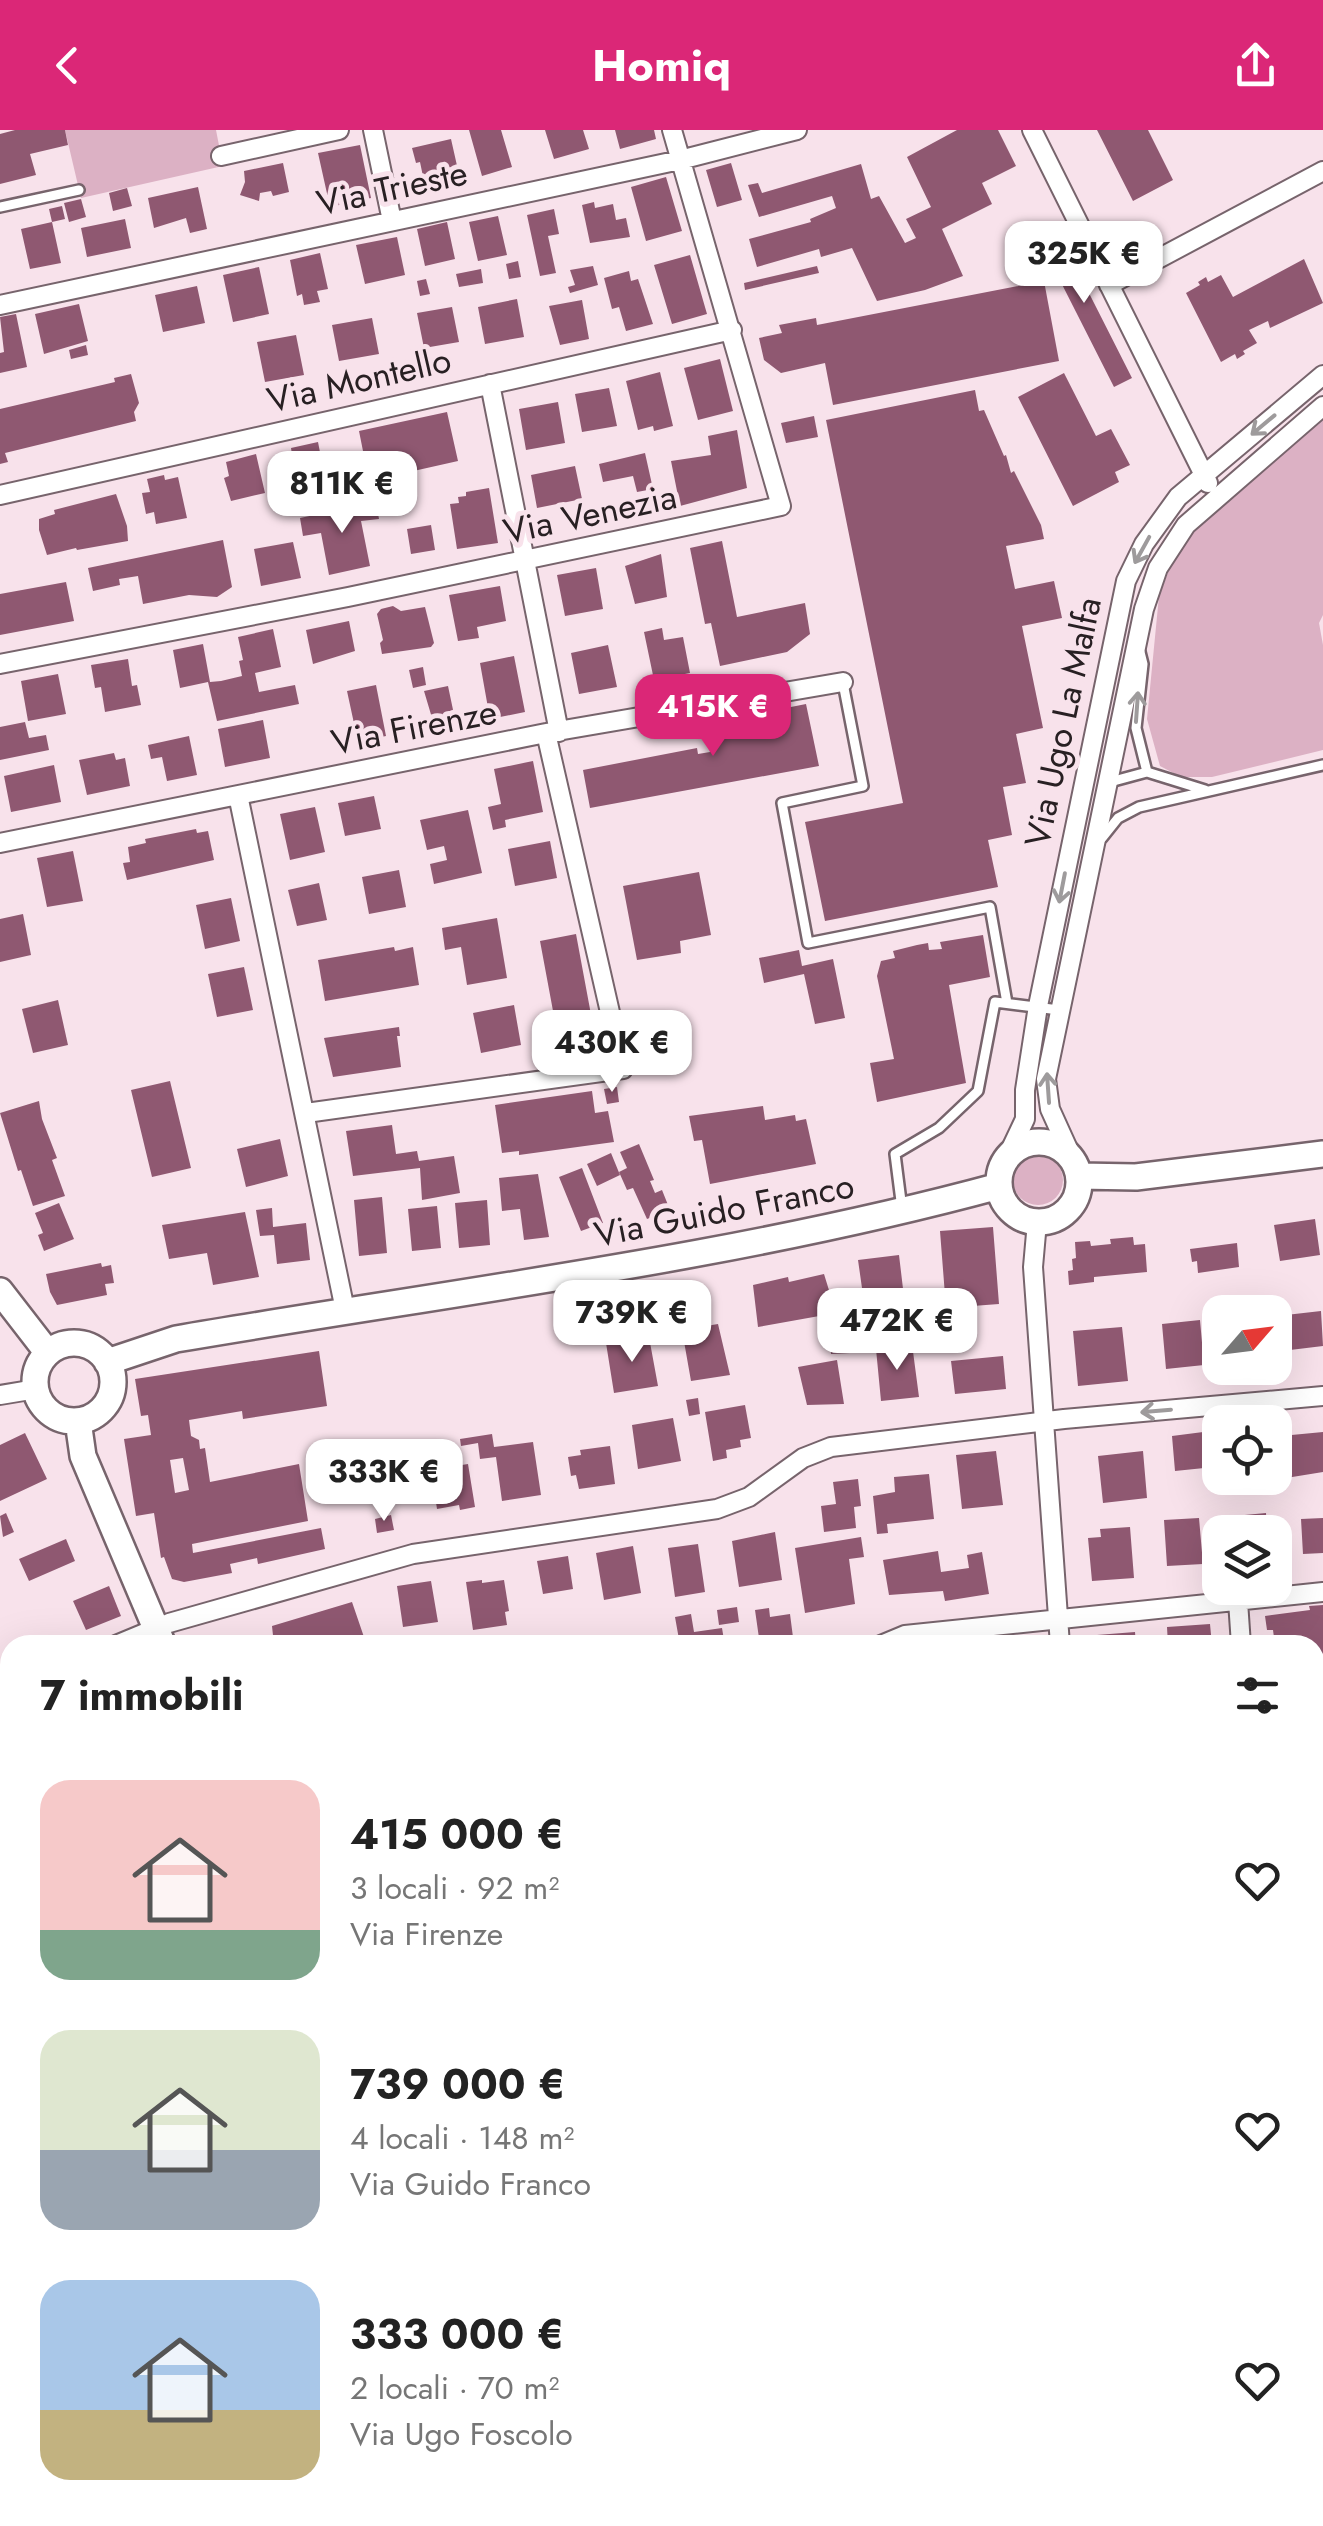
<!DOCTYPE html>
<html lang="it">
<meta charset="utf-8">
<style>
:root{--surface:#fff;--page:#f2f2f2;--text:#222;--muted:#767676;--accent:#db2777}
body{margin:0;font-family:Jost,sans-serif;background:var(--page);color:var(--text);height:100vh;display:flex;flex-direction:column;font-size:38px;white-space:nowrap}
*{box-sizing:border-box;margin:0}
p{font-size:32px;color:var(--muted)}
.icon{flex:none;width:55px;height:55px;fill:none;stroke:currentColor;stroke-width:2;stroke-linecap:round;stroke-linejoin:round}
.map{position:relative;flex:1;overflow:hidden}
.side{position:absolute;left:0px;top:1505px;width:1325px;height:892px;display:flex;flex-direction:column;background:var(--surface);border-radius:30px 30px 0 0;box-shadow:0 10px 40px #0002}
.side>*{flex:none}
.needle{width:65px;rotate:62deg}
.tools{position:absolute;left:1202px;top:1165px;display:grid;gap:20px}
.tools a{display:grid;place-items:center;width:90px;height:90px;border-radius:20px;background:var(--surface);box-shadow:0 10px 40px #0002;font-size:50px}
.price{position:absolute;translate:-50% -85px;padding:0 22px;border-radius:20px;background:#fff;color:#222;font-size:32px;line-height:65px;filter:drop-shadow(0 2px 5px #0008)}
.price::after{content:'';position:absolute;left:50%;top:60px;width:30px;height:22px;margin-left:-15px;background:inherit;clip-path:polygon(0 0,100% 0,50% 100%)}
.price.on{background:var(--accent);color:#fff}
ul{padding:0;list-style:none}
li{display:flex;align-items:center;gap:30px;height:250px;padding:0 40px}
li span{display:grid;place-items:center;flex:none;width:280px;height:200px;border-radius:30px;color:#555}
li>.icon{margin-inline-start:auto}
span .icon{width:120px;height:120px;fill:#fffc;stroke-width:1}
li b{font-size:42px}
h2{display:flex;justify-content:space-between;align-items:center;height:120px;padding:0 40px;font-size:42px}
header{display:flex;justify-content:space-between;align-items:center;height:130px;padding:0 40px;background:var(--accent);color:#fff;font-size:45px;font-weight:700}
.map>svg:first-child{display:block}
</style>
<header><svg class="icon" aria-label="back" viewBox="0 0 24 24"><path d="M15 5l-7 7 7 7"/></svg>Homiq<svg class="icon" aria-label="share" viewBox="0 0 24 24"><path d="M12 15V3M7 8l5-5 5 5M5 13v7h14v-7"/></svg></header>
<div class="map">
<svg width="1323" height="2396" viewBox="0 0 1323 2396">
<rect width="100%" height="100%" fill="#f8e2eb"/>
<path fill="#dcb1c4" d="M65 0H216L223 36 81 68Z
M1323 287V485L1319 493 1323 515V620L1212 647H1181L1160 636 1147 589 1159 466 1172 432 1198 392Z
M1013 1050a25 25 0 1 1 50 0a25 25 0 1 1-50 0Z"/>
<path fill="#8f5871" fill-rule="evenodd" d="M15 0H65L68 15 30 24 36 45 0 54V4Z
M469 0H501L512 37 482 46Z
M545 0H583L589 19 554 29Z
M615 0H654L656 9 620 19Z
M957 0H998L1016 36 982 53 992 74 942 99 963 146 925 160 877 171 852 118 821 127 819 119 757 137 749 109 811 92 810 89 836 78 832 66 759 87 748 55 758 53 762 63 861 34 871 69 879 66 905 113 916 108 906 89 931 77 907 27Z
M1097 0H1148L1173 50 1133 71Z
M451 9 460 49 425 56 420 32 416 33 412 18Z
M360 15 371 68 330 77 318 23Z
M283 33 289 62 273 66 271 61 260 63 259 71 240 65 245 52 244 41Z
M731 33 742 70 717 77 706 40Z
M666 47 682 101 646 111 631 57Z
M198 57 207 99 190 103 186 88 154 98 148 68Z
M127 58 132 76 113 81 109 63Z
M81 69 86 87 69 92 64 73Z
M594 72 595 78 613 74 616 90 626 88 630 107 590 113 582 75Z
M62 76 65 89 52 92 61 133 30 139 21 99 52 92 49 79Z
M554 79 559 104 548 106 556 143 540 146 527 85Z
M498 86 507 125 478 131 469 92Z
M125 89 131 118 87 127 81 98Z
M447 92 455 129 425 136 417 99Z
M1055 96 1132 248 1114 257 1037 105Z
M397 107 405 145 365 154 356 115Z
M320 123 328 159 317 161 320 172 304 175 302 164 297 166 290 130Z
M690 125 707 184 672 194 654 135Z
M1304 129 1323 173 1270 198 1268 191 1249 200 1257 213 1243 221 1245 224 1237 229 1235 224 1221 232 1186 163 1200 155 1198 152 1206 147 1208 152 1221 145 1233 167Z
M518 131 521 147 509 149 506 134Z
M593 136 598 155 570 163 568 157 575 155 570 140Z
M817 136 819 143 745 160 744 153Z
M259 137 269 184 233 192 223 145Z
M481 139 483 153 459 157 456 144Z
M629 141 631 151 638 149 653 194 626 201 619 177 612 179 604 148Z
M426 149 430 164 420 166 417 151Z
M1044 151 1059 231 833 275 825 233 781 243 764 230 759 208 782 203 779 195 816 188 817 195Z
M197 156 205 193 163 202 155 165Z
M517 169 524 207 485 214 478 177Z
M582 170 589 209 560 215 549 176Z
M79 174 88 211 44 224 35 184Z
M452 177 459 212 424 218 417 183Z
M16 184 27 237 0 243V223L4 222 0 187Z
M372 188 379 224 339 231 332 195Z
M296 205 304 245 265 252 257 212Z
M86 215 88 225 71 229 69 220Z
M720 229 733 281 698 290 684 238Z
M660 242 673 296 654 301 653 296 638 300 626 251Z
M1064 243 1096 306 1111 299 1130 335 1115 342 1119 352 1073 376 1018 267Z
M131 244 139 273 134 282 136 291 5 323 8 332 0 334V279L115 252 114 248Z
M609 258 617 296 582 302 575 264Z
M975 260 979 281 984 280 1004 326 1006 325 1011 343 1014 341 1041 395 1044 409 1006 416 1015 459 1054 451 1062 488 1022 496 1043 598 1016 604 1026 653 1003 657 1012 705 988 710 998 757 825 791 805 692 903 673 826 290Z
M558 272 565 313 526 320 519 279Z
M447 282 458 331 369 351 359 301Z
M814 286 818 307 786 313 781 293Z
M737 300 747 358 680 376 671 331 711 325 708 306Z
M318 312 326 353 297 358 291 318Z
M645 323 653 359 637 362 633 346 603 352 599 334Z
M256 324 265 363 231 371 224 348 229 346 226 332Z
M575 336 582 369 537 378 531 345Z
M164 345 165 350 178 347 187 388 156 394 154 382 146 384 142 363 150 362 147 349Z
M489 358 498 413 457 419 450 374 459 373 458 367 466 366V362Z
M116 364 127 396 128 411 77 420 76 418 47 425 39 400V389L55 384 54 380Z
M376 372 379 389 361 391 370 436 329 445 321 403 303 406 300 388Z
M431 395 435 420 411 424 407 399Z
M223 410 232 457 217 467 189 465 143 474 138 446 119 449 120 455 93 461 88 438Z
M722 411 737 487 805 473 810 504 787 522 720 536 711 493 705 494 690 418Z
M293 412 301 448 261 456 254 419Z
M661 424 667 467 635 474 625 436Z
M596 438 603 479 565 486 557 445Z
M66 452 74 491 0 505V464Z
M500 456 506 491 477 497 479 508 458 511 449 465Z
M393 476 401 481 425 477 434 513 431 517 382 524 380 513 383 510 377 484 381 479Z
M349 491 355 521 313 534 306 500Z
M662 498 664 510 683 507 690 543 654 550 644 502Z
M273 499 281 537 255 543 259 562 295 555 299 574 217 591 208 552 180 558 173 520 203 514 210 552 221 551 242 546 239 531 243 530 238 507Z
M608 515 617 557 579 564 571 523Z
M514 526 525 582 490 589 480 533Z
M128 529 132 556 137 555 141 575 105 582 101 557 95 558 91 535Z
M423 537 426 555 413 558 409 540Z
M58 544 66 584 28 591 21 551Z
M376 555 386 606 358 612 347 561Z
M448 556 456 594 435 598 424 561Z
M806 574 819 636 590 678 583 640 697 618 698 624 710 622 705 594Z
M263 590 270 628 225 637 218 599Z
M25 592 29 608 46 605 49 620 0 630V597Z
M189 606 197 645 167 651 162 627 151 629 148 615Z
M114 623 116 630 125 628 130 656 87 665 79 630Z
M533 631 543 682 505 690 506 697 493 700 488 677 501 674 494 639Z
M54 635 61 672 11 682 4 646Z
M374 666 381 699 345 706 338 673Z
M315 677 325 722 290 730 280 684Z
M468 680 482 743 434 754 430 734 447 730 444 716 427 720 420 690Z
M196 699 197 703 208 701 214 730 127 750 123 733 130 732 128 717 146 713 145 709Z
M550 711 557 748 515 756 508 719Z
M73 721 83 771 47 777 37 728Z
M399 740 406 777 369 784 362 747Z
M699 742 711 805 680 811 681 823 637 830 623 756Z
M319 753 327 790 297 796 288 760Z
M231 768 240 811 205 819 196 775Z
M23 784 31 825 0 832V789Z
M497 788 507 848 467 855 461 817 445 820 442 798Z
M576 804 595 906 559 913 540 811Z
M983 805 990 847 949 855 966 953 877 972 870 933 894 929 877 846 881 831 895 828 893 821 917 815 928 813 929 820 942 819 940 812Z
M394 817 395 821 413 817 419 855 325 871 318 830Z
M799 820 802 836 833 829 845 888 815 894 804 844 764 853 759 828Z
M244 837 253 880 217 887 208 844Z
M58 870 68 915 33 923 22 879Z
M514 875 521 915 481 923 473 883Z
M399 897 400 906H397L401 937 333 947 324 908Z
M170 951 191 1038 152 1047 131 960Z
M617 957 619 972 607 974 604 959Z
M592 961 595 983 608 981 614 1012 519 1025V1021L502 1023 495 975Z
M39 971 42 989 57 1028 52 1030 65 1066 33 1076 21 1040 18 1041 0 983Z
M763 976 765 990 795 985 796 991 806 989 816 1034 710 1054 702 1010 694 1011 689 986Z
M392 995 396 1024 417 1021 419 1031 454 1026 460 1063 422 1070 420 1038 353 1046 346 1001Z
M280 1009 288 1046 246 1057 237 1019Z
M639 1014 654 1050 650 1051 655 1063 662 1060 670 1080 647 1089 633 1058 627 1060 619 1042 627 1038 620 1022Z
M611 1023 620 1045 597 1056 587 1034Z
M582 1038 603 1093 581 1101 559 1047Z
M538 1044 549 1107 524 1110 520 1079 502 1081 499 1048Z
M382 1067 387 1123 359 1126 354 1070Z
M487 1070 490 1115 459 1118 455 1073Z
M59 1073 74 1109 44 1121 38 1105 43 1103 35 1083Z
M437 1076 441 1118 412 1121 408 1079Z
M272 1078 273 1097 306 1093 310 1130 277 1134 274 1105 260 1106 256 1080Z
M245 1082 259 1147 213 1155 207 1123 169 1129 162 1095Z
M1315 1089 1320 1125 1280 1131 1274 1095Z
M993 1097 999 1174 946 1178 940 1101Z
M1133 1107 1134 1115 1145 1114 1147 1142 1094 1147V1152L1069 1155 1068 1141 1073 1140 1072 1129 1076 1128 1075 1112 1090 1111 1091 1116 1111 1114 1110 1109Z
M1237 1113 1239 1137 1198 1143 1197 1131 1192 1132 1190 1119Z
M899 1125 904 1167 864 1172 858 1130Z
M101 1133 102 1137 111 1135 114 1153 105 1154 107 1165 57 1175 50 1162 46 1144Z
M824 1144 836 1183 758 1197 753 1155 788 1147 789 1152Z
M907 1172 911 1193 893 1196 889 1176Z
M1321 1181 1323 1216 1290 1220 1286 1185Z
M847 1188 851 1203 836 1206 833 1191Z
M1200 1190 1204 1235 1166 1239 1162 1194Z
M718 1194 730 1245 691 1251 682 1200Z
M1122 1197 1128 1251 1078 1256 1073 1201Z
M874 1204 876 1219 858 1222 856 1207Z
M649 1207 658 1256 614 1263 606 1213Z
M849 1208 850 1223 831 1224 830 1209Z
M912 1214 919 1267 881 1271 876 1219Z
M319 1221 327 1276 243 1289 242 1281 189 1290 191 1306 199 1310 200 1319 205 1318 210 1352 299 1334 308 1391 192 1414 193 1423 321 1398 325 1419 258 1434 257 1428 230 1434 232 1443 184 1452 172 1449 164 1427 161 1428 154 1383 136 1386 124 1309 151 1305 148 1285 141 1286 135 1249ZM183 1328 189 1360 175 1363 170 1330Z
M1003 1226 1006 1259 955 1264 951 1231Z
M837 1230 844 1274 807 1275 798 1237Z
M698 1268 700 1284 689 1286 686 1270Z
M745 1275 751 1308 740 1310 741 1317 726 1320 727 1328 713 1331 705 1282Z
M673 1288 681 1331 638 1339 632 1295Z
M1211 1301 1214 1337 1175 1341 1172 1306Z
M1323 1302V1342L1286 1348 1281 1306Z
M25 1303 47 1349 0 1371V1315Z
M492 1304 494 1317 533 1312 541 1365 502 1371 496 1327 480 1329 478 1313 461 1316 460 1309Z
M610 1316 615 1354 579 1359 576 1345 571 1346 568 1327 581 1325 580 1320Z
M996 1321 1003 1375 962 1379 956 1325Z
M1143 1321 1147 1368 1103 1373 1098 1326Z
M468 1334 475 1377 460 1380 459 1375 437 1379 431 1340Z
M929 1344 934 1389 887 1394 888 1403 877 1404 873 1366 895 1362 894 1347Z
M858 1349 861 1376 854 1377 856 1398 824 1402 821 1376 836 1374 833 1352Z
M6 1383 14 1402 3 1407 0 1386Z
M1266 1383 1267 1402H1236L1234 1386Z
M391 1385 394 1400 377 1403 375 1389Z
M1199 1388 1203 1434 1167 1436 1164 1390Z
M1323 1388V1423L1303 1424 1301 1389Z
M1130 1397 1134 1448 1092 1451 1088 1408 1101 1407 1100 1399Z
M775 1402 782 1450 739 1457 732 1411Z
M861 1407 864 1427 849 1429 855 1474 805 1483 795 1418Z
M66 1409 75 1431 29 1451 19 1429Z
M698 1414 705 1462 675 1467 668 1418Z
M633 1416 641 1463 604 1470 596 1423Z
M938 1421 941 1442 969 1438 967 1425 982 1422 989 1464 945 1471 943 1461 889 1465 883 1430Z
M568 1426 573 1459 543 1464 537 1431Z
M482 1450V1453L504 1450 509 1481 505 1482 507 1495 473 1500 466 1452Z
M431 1451 438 1492 403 1497 397 1456Z
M109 1456 121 1486 86 1500 73 1471Z
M352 1472 365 1510H351L352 1515H274L272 1496Z
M1323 1475V1526H1315V1515H1275L1273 1500H1267L1265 1486 1310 1480 1309 1476Z
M737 1477 739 1492 719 1495 717 1480Z
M769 1478 770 1487 790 1484 794 1515H760L755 1480Z
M691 1484 694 1502 722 1498 724 1510 729 1509 730 1515H680L675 1487Z
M1210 1494 1212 1515H1168L1167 1497Z
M1135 1502 1136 1515H1098L1097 1505Z
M642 1508 643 1515H614L613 1513Z
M1323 1559V1594L1315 1595V1560Z
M10 1591V1643L0 1647V1595Z
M1315 1628H1323V1666H1315Z
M0 1656 8 1675 10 1674V1702L6 1703 5 1700 0 1701Z
M1323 1688V1726H1315V1689Z
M1315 1756H1323V1798H1315Z
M10 1782V1808H9L2 1785Z
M1323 1833V1880H1315V1834Z
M10 1844V1881L0 1884V1847Z
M1315 1913H1323V1948H1320L1319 1942H1315Z
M1323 1991V2035H1315V1992Z
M10 2034V2072L0 2075V2037Z
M3 2204 10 2219V2252L3 2255 0 2249V2205Z
M1315 2239H1323V2396H1311L1310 2388H1315Z
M8 2297 10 2332 0 2339V2303Z
M23 2388H62L68 2396H28Z
M139 2388H163L166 2396H143Z
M194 2388H214L217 2396H197Z
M362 2388H393L395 2396H354L353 2390Z
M465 2388H663L664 2396H466Z
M675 2388H717V2396H676Z
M768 2388H804V2396H769Z
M830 2388H859L860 2396H830Z
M919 2388V2396H883L882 2390Z
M942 2388H977V2396H942Z
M1002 2388H1030L1031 2396H1003Z
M1058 2388H1085L1086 2396H1059Z"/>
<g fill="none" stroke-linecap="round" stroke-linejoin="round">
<g stroke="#77646c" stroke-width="14">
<path id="lane" d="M0 77 79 60
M1140 522 1143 534 1136 598 1147 642
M843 553 863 656 782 673 808 813 990 777 1007 873
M1110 652 1147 642 1205 660
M1102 708 1118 688 1139 677 1323 635
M902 1079 895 1024 939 998 978 961 995 872 1059 880"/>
</g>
<g stroke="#77646c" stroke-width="22">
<path id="street" d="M373 0 392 91
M1032 0 1208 353
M221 26 339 0
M1109 155 1323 41
M0 175 680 30 797 0
M490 254 559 602
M0 365 732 200
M0 534 348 467 781 376 672 0
M238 665 345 1180
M0 713 546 603 843 552
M306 983 623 939 546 603
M1007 1027 1025 989V960L1038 876 1126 451 1144 414 1178 367 1323 245
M1074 1032 1050 979 1046 949 1144 479 1158 438 1186 395 1323 276
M1037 1092 1033 1137 1060 1515
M0 1265 36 1259
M1238 1471 1241 1515
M116 1515 169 1493 413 1424 717 1379 749 1367 803 1328 831 1317 1064 1289 1323 1266
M881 1515 905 1505 1323 1462
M0 1564 10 1560
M0 1726 10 1723
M0 1928 10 1925
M1315 2084H1323
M0 2172 10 2167
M733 2388 734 2396
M1135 2388 1136 2396
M295 2396 311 2388"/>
</g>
<g stroke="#77646c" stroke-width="30">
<path id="secondary" d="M999 1052a40 40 0 1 1 80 0a40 40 0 1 1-80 0Z
M1079 1046 1136 1047 1323 1024
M0 1161 48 1223
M35 1252a39 39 0 1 1 78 0a39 39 0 1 1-78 0Z
M107 1232 176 1209C451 1162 730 1129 999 1056
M78 1291 83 1326 163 1515
M428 2388 429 2396"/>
</g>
<use href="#lane" stroke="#fff" stroke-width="9"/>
<use href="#street" stroke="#fff" stroke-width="18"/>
<use href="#secondary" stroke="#fff" stroke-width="25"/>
</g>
<defs><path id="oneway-shaft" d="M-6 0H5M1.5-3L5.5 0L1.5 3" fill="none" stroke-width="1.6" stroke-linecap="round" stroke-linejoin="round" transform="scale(2.5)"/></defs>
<g stroke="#9e9b9c">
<use href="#oneway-shaft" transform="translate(1263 295) rotate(140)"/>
<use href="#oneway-shaft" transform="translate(1142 420) rotate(119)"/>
<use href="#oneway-shaft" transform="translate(1137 577) rotate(-86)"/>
<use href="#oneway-shaft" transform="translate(1062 758) rotate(101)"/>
<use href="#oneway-shaft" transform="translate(1048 958) rotate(-94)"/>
<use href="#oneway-shaft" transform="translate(1156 1281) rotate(175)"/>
</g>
<g text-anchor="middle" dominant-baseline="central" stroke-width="10" stroke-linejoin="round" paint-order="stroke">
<g font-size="35" fill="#282023" stroke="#f8e2eb">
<text transform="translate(392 58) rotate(-12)">Via Trieste</text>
<text transform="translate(359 250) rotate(-13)">Via Montello</text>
<text transform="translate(590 384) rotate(-12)">Via Venezia</text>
<text transform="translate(1063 592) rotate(-78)">Via Ugo La Malfa</text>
<text transform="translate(414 597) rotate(-11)">Via Firenze</text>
<text transform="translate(724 1080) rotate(-11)">Via Guido Franco</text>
</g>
</g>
</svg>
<div class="tools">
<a><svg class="needle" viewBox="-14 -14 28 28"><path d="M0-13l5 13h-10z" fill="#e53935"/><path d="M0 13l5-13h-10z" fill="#767676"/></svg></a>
<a><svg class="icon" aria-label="locate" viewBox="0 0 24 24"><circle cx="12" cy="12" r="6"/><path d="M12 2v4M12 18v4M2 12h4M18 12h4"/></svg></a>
<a><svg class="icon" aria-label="layers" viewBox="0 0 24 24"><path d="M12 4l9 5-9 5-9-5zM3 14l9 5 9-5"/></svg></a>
</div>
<b class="price" style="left:1084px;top:176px">325K €</b>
<b class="price" style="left:342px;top:406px">811K €</b>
<b class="price on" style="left:713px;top:629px">415K €</b>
<b class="price" style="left:612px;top:965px">430K €</b>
<b class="price" style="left:632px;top:1235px">739K €</b>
<b class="price" style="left:897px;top:1243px">472K €</b>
<b class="price" style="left:384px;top:1394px">333K €</b>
<section class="side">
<h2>7 immobili<svg class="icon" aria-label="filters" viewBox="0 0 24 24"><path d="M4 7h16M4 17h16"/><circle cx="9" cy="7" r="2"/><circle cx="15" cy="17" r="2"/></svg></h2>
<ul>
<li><span style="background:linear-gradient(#f6c9c9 75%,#7fa58c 0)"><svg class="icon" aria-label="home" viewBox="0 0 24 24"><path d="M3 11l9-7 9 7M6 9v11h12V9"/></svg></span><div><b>415 000 €</b><p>3 locali · 92 m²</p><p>Via Firenze</p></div><svg class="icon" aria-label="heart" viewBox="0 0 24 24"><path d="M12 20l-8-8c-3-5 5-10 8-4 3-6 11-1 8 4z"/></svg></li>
<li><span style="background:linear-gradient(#dfe7d0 60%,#9aa5b1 0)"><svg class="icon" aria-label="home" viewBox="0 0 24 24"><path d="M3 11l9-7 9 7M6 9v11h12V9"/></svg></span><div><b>739 000 €</b><p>4 locali · 148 m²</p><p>Via Guido Franco</p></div><svg class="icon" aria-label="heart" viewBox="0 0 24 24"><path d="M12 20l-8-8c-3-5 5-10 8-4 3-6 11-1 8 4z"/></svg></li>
<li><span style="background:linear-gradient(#a9c7e8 65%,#c2b280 0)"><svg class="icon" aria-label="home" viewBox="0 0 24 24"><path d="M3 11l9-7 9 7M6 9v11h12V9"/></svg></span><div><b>333 000 €</b><p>2 locali · 70 m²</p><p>Via Ugo Foscolo</p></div><svg class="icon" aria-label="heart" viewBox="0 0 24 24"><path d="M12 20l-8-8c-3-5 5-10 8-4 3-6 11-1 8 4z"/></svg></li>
</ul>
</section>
</div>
